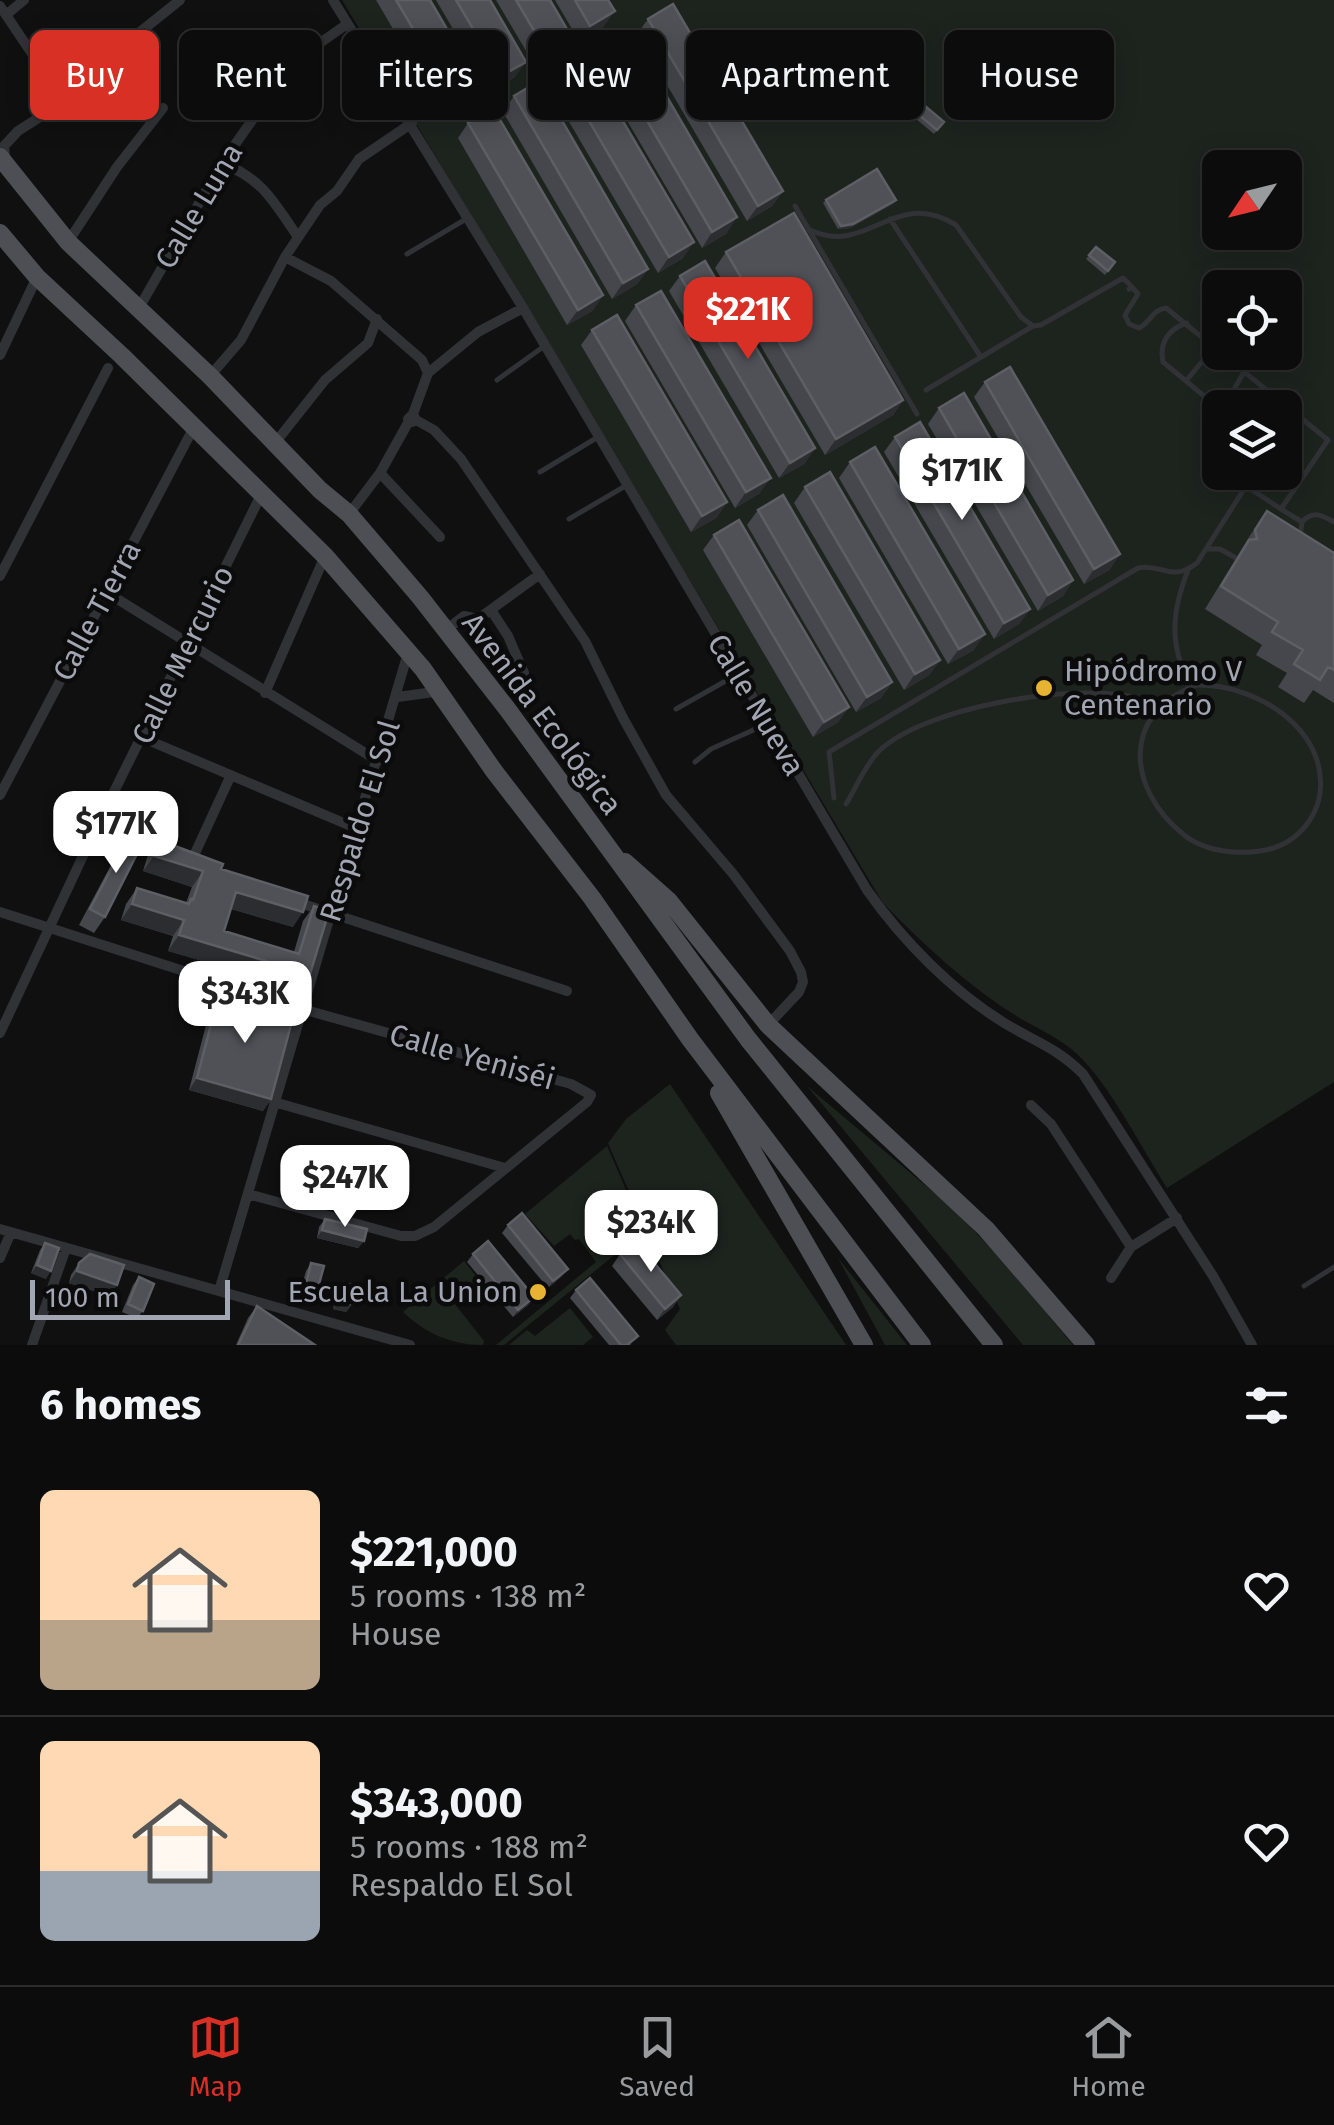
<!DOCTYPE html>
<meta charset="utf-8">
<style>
:root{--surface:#0c0c0d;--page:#151516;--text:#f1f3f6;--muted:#9a9b9d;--line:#2c2c2e;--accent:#d93025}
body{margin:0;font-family:"Fira Sans",sans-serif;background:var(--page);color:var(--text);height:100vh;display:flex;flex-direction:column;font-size:38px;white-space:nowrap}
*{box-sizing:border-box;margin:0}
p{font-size:32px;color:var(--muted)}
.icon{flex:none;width:55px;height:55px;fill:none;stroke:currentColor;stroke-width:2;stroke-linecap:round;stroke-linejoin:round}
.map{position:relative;height:1345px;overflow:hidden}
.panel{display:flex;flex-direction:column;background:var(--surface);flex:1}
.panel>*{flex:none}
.hud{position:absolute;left:30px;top:30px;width:1275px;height:90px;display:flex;gap:20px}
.needle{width:65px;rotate:235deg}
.buttons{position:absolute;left:1202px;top:150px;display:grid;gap:20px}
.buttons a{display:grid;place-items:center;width:100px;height:100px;border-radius:15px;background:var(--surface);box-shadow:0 5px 25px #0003,0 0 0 2px var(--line);font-size:50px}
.scale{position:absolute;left:30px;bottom:25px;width:200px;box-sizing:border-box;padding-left:10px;border:5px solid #a2a6b2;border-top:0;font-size:28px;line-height:35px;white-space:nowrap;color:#a2a6b2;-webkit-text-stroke:8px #0b0b0c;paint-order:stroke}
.price{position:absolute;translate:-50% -85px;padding:0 22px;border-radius:20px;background:#fff;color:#222;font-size:32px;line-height:65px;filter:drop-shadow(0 2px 5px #0008)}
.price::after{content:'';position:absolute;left:50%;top:60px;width:30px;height:22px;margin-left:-15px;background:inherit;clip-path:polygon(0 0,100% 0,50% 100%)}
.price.selected{background:var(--accent);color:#fff}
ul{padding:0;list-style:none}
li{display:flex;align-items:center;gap:30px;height:250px;padding:0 40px}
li+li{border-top:2px solid var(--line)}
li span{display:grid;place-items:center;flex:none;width:280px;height:200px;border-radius:15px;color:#555}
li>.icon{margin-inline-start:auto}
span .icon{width:120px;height:120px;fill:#fffc;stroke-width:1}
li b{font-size:42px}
h2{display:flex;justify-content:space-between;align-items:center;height:120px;padding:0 40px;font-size:42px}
.chip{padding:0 35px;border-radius:15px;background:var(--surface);box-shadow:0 5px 25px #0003,0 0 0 2px var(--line);font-size:35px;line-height:90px}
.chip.selected{background:var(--accent);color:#fff}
.tab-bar{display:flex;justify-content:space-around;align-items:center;height:140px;border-top:2px solid var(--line);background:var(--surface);font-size:28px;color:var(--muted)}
.tab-bar a{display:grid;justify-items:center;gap:5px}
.tab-bar .selected{color:var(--accent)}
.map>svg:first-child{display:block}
</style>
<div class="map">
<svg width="1334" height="1345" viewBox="0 0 1334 1345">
<rect width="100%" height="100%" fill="#101011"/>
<path fill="#1d241e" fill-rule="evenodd" d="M342 0H1334V1082L1167 1188C1143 1150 1108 1082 1077 1054 1060 1038 1038 1029 1018 1017 968 986 924 945 883 903ZM1220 168H1285V232H1220ZM1220 288H1285V352H1220ZM1220 408H1285V472H1220Z
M670 1084 846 1345H676L665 1330 680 1309 608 1143 626 1119Z
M807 1086 951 1207 1005 1263 1073 1345H1023Z
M607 1146 644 1231 504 1345H496L596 1262 579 1239 575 1240 570 1234 554 1246 525 1214Z
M838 1258 907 1345H885Z
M464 1261 480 1281 454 1303 484 1341 483 1345C451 1345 425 1333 403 1312Z
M570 1308 593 1337 583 1345H509L527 1330 535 1336Z"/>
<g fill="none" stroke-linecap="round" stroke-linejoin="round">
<path stroke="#313236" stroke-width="5" d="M795 206 917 414
M890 219 981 357
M808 229C868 259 893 186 956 225L1021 317 1033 326 1041 325 1123 278 1132 287
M407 254 466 219
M1129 289 1132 287 1138 294 1125 315 1129 324 1139 328C1150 323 1153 309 1166 308L1220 352
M1187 323C1168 329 1159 343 1163 362L1209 400 1232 393 1244 372
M1221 353 1274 396 1281 408
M497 380 543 347
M1186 381 1214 347
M926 390 1033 326
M1274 396 1328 440 1281 509 1302 522
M540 472 598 437
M1246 486 1255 472
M569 519 627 485
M1300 537 1302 522C1313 510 1322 515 1334 522
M1208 549H1220L1236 558
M1188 570C1168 621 1172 647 1192 696
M1197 685C1255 684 1328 728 1320 793 1318 810 1307 828 1293 838 1265 859 1211 856 1184 835 1126 789 1121 712 1197 685Z
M676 709 738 674
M695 762 711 749 767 724
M834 798 829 752 1138 568C1162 563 1171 583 1197 563L1246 486 1281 509
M846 804C856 788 865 765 879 751 925 707 1071 683 1133 697 1145 700 1157 707 1168 712
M1304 1286 1334 1267"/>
<path stroke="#313236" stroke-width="10" d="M333 0 523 308 867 890C903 941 953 992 1006 1024 1036 1042 1057 1048 1083 1074L1213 1276 1252 1345
M0 6 43 70 66 97
M6 15 24 0
M5 158 4 146 18 131 54 108 130 40 180 0
M222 163C264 180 273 201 298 237
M68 242 117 167 163 108
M285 257 331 281 422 360 428 373 413 414 416 420 412 422 408 419 413 414
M139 308 222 163 293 62 347 24
M0 355 37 277
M428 373 478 332 523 308
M210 376 241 340 285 257 320 205 337 191 359 159 412 123
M416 420 434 430 461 459 585 641 623 718 666 795 734 875 790 951 801 972 803 982 799 992 768 1025
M275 443 325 380 368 343 377 319
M380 473 440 537
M349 514 380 473 409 421
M0 576 108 368
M106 592 378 761
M491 610 508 636 524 673
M446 630 464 616 478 619 540 574
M265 693 325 556
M398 697 441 691
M143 738 358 829
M0 795 194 427
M97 826 166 852
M191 862 231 775
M294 901 567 991
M0 912 302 1009 571 1084 591 1095 587 1102 434 1227 415 1236H401L248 1194
M0 1033 97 826 262 493
M274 1102 505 1168
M1031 1105 1051 1124 1131 1247
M0 1229 410 1345
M0 1258 11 1232
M1111 1278 1131 1247 1177 1218
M219 1291 408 653
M32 1345 66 1248"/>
<path stroke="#4d4f55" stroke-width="18" d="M0 157 68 242 210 376 320 490 349 514 420 597 508 710 748 1039 994 1345
M0 233 37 277 122 356 325 556 423 669 494 771 592 898 690 1039 922 1345
M625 862 669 901 768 1025 986 1229 1086 1345
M719 1093 864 1345"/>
</g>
<path fill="#46474c" d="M376 0H430L471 104 446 119Z
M436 0H490L515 77 490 92Z
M496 0H550L571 36 560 51 535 66Z
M555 0H608L604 26 579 41Z
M648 19 783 191 772 206 747 221 637 34Z
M603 45 727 233 702 248 592 61Z
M559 70 683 258 658 273 548 86Z
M514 96 648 269 637 284 612 299 503 112Z
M925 106 944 122 934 134 915 118Z
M468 123 603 295 592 311 567 325 458 138Z
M826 200H896L893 204 850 228 838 229 823 203Z
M1096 247 1115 262 1105 275 1086 259Z
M726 252 903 400 893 415 825 455 715 268Z
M680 276 815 448 804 464 779 478 669 291Z
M636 305 760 493 735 508 625 321Z
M592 330 727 502 716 518 691 532 581 345Z
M985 382 1120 554 1109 570 1084 584 974 397Z
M939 408 1073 580 1063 596 1038 611 928 424Z
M895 437 1030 609 1019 624 994 639 884 452Z
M850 462 974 650 948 664 839 478Z
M805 487 940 660 929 675 904 690 794 503Z
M758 510 892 682 881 698 856 712 747 525Z
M1267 511 1334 553V703L1313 690 1304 703 1278 687 1287 673 1256 655 1262 645 1205 609 1251 534Z
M714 535 849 707 838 722 813 737 703 550Z
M129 835 105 917 94 933 79 925 119 850Z
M159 840 221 869 293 927 231 909 224 931 294 952 303 921 314 906 310 974 299 989 168 951 173 936 121 920 126 904 137 888 186 903 192 887 143 871 148 855Z
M219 994 271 1099 263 1111 189 1090 211 1006Z
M325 1219 364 1241 358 1248 317 1238 319 1227Z
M508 1225 562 1276 548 1288 502 1233Z
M45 1243 46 1279 31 1273 40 1250Z
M473 1254 534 1297 528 1305 513 1317 467 1262Z
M620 1254 681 1295 673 1307 657 1320 612 1266Z
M79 1263 117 1285 109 1296 69 1283 71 1275Z
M311 1263 316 1295 311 1303 298 1299 306 1271Z
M139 1277 143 1311 137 1318 122 1312 133 1285Z
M344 1283 352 1304 346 1312 333 1309 338 1291Z
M576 1290 631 1345H609L570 1298Z
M257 1306 315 1345H236L248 1318Z"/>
<path fill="#2c2d30" d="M615 11 604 26 579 41 590 26Z
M571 36 560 51 535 66 546 51Z
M526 62 515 77 490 92 501 76Z
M482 89 471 104 446 119 457 103Z
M783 191 772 206 747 221 758 206Z
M896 200 893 204 850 228 838 229 841 226Z
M737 217 727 233 702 248 712 232Z
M694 242 683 258 658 273 669 257Z
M648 269 637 284 612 299 623 283Z
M603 295 592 311 567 325 578 310Z
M903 400 893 415 825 455 836 439Z
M815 448 804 464 779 478 790 463Z
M771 478 760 493 735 508 746 492Z
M727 502 716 518 691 532 702 516Z
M1120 554 1109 570 1084 584 1094 569Z
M1073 580 1063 596 1038 611 1048 595Z
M1030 609 1019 624 994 639 1004 623Z
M985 634 974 650 948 664 959 649Z
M940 660 929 675 904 690 915 674Z
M892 682 881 698 856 712 867 697Z
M849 707 838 722 813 737 824 722Z
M154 856 203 871 192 887 143 871Z
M236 892 303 912 293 927 225 907Z
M132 904 184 920 173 936 121 920Z
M179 935 310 974 299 989 168 951Z
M197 1078 271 1099 263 1111 189 1090Z
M322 1230 364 1241 358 1248 317 1238Z
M37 1265 51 1271 46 1279 31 1273Z
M568 1269 562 1276 548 1288 553 1281Z
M77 1271 117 1285 109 1296 69 1283Z
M304 1292 316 1295 311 1303 298 1299Z
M681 1295 673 1307 657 1320 665 1309Z
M534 1297 528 1305 513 1317 518 1310Z
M338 1301 352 1304 346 1312 333 1309Z"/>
<path fill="#505157" stroke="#5d5f65" stroke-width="2.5" d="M396 0H430L482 89 457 103Z
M456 0H490L526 62 501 76Z
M516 0H550L571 36 546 51Z
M575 0H608L615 11 590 26Z
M673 4 783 191 758 206 648 19Z
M628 30 737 217 712 232 603 45Z
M584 55 694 242 669 257 559 70Z
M539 81 648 269 623 283 514 96Z
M925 106 944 122 937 130 918 114Z
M493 108 603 295 578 310 468 123Z
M877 169 896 200 853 224 841 226 826 200Z
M794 213 903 400 836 439 726 252Z
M1096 247 1115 262 1108 271 1089 255Z
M705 261 815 448 790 463 680 276Z
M661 291 771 478 746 492 636 305Z
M617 315 727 502 702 516 592 330Z
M1010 367 1120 554 1094 569 985 382Z
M964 393 1073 580 1048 595 939 408Z
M920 422 1030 609 1004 623 895 437Z
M875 447 985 634 959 649 850 462Z
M830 472 940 660 915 674 805 487Z
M783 495 892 682 867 697 758 510Z
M1267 511 1334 553V670L1328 667 1320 680 1294 664 1303 650 1272 632 1278 622 1221 586 1249 540 1257 539 1255 530Z
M739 520 849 707 824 722 714 535Z
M129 835 143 842 105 917 90 909Z
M159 840 223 864 221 869 308 896 303 912 236 892 224 931 299 954 314 906 329 911 310 974 179 935 184 920 132 904 137 888 189 904 191 899 193 900 203 871 154 856Z
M219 994 294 1014 271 1099 197 1078Z
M522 1213 568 1269 553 1281 508 1225Z
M325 1219 367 1229 364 1241 322 1230Z
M488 1241 534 1297 518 1310 473 1254Z
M636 1241 681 1295 665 1309 620 1254Z
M45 1243 59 1248 51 1271 37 1265Z
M90 1254 124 1265 117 1285 77 1271 79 1263Z
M311 1263 324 1266 316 1295 304 1292Z
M139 1277 154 1284 143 1311 128 1304Z
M590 1278 638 1336 627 1345H621L576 1290Z
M344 1283 356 1286 352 1304 338 1301Z
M257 1306 315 1345H238Z"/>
<g fill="#e7b332" stroke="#0b0b0c" stroke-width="4">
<circle cx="1044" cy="688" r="10"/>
<circle cx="538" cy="1292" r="10"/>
</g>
<g text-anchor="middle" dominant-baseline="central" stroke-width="9" stroke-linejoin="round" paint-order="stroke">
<g font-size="30" fill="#a2a6b2" stroke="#0b0b0c">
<text transform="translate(199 206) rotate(-59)">Calle Luna</text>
<text transform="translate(97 611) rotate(-62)">Calle Tierra</text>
<text transform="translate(183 655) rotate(-64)">Calle Mercurio</text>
<text transform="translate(756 705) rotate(59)">Calle Nueva</text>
<text transform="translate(542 714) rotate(53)">Avenida Ecológica</text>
<text transform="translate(360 821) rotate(-73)">Respaldo El Sol</text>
<text transform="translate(472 1057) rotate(16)">Calle Yeniséi</text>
</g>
<g font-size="30" fill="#a2a6b2" stroke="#0b0b0c" text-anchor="start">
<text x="1064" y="671">Hipódromo V<tspan x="1064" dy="34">Centenario</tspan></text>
<text x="518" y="1292" text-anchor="end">Escuela La Union</text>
</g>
</g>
</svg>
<div class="buttons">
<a><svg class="needle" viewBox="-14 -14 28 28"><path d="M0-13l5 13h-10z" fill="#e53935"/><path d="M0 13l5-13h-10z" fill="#9a9b9d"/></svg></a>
<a><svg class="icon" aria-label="locate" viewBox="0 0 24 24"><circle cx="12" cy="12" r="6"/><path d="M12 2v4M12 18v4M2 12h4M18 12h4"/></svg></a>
<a><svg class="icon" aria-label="layers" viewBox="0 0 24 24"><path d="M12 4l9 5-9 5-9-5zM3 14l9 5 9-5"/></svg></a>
</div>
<div class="scale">100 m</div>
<b class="price selected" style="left:748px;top:362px">$221K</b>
<b class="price" style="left:962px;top:523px">$171K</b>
<b class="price" style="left:116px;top:876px">$177K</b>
<b class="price" style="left:245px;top:1046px">$343K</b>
<b class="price" style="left:345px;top:1230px">$247K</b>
<b class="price" style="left:651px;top:1275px">$234K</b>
<div class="hud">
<a class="chip selected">Buy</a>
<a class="chip">Rent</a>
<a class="chip">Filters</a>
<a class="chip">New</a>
<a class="chip">Apartment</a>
<a class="chip">House</a>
</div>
</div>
<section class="panel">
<h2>6 homes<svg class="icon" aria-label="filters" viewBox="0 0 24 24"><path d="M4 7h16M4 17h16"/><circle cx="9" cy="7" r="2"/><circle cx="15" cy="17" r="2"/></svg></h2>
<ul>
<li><span style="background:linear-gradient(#ffd9b3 65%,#b9a48a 0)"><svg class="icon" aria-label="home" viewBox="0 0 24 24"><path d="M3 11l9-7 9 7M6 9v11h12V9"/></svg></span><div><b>$221,000</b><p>5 rooms · 138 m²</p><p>House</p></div><svg class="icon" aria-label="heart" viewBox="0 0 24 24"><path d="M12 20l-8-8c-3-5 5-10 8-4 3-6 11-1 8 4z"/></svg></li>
<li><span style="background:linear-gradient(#ffd9b3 65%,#9aa5b1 0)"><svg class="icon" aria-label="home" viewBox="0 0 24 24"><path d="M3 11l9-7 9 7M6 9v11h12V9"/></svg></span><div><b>$343,000</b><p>5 rooms · 188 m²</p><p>Respaldo El Sol</p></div><svg class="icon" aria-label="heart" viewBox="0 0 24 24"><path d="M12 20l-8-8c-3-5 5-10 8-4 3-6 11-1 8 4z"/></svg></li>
</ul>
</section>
<nav class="tab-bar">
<a class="selected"><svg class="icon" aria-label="map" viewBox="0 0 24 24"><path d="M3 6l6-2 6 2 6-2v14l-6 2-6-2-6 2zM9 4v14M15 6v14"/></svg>Map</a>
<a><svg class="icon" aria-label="saved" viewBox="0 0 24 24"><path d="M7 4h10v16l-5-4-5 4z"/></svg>Saved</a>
<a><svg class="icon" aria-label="home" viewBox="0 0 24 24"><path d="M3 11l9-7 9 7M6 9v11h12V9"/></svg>Home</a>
</nav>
